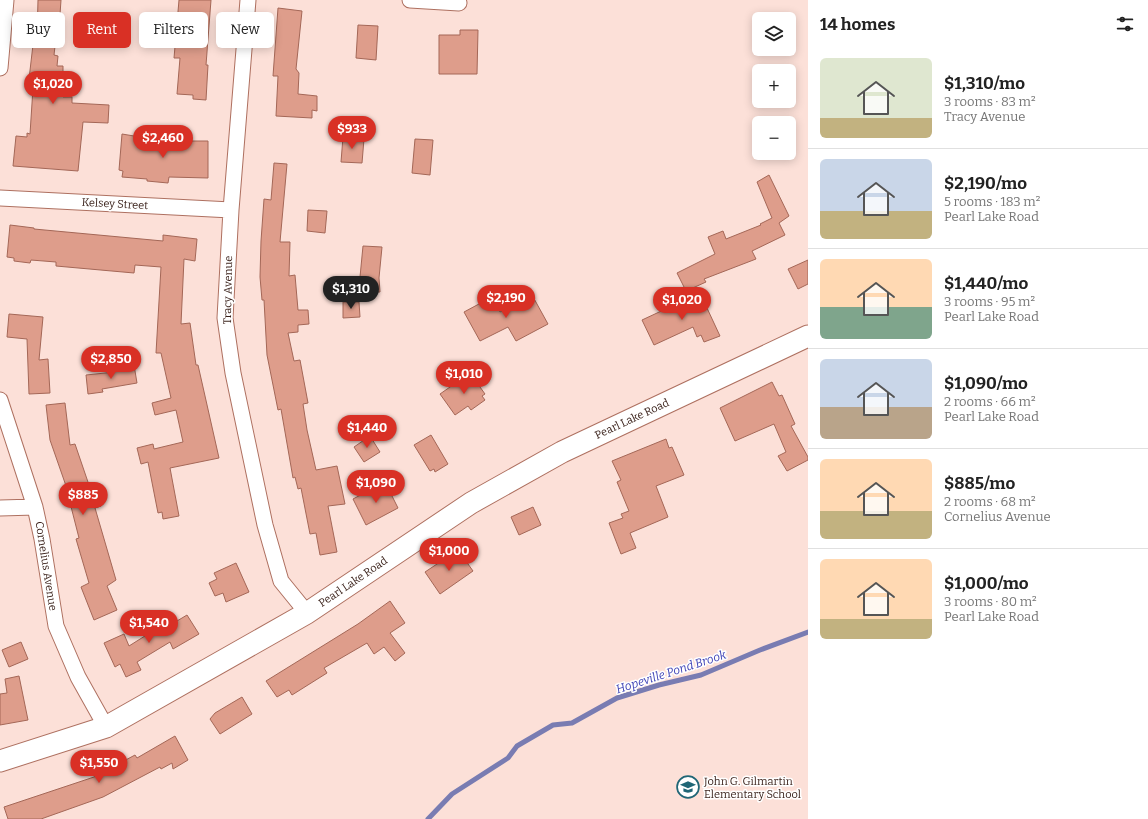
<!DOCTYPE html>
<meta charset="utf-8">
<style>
:root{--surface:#fff;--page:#f6f6f6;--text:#222;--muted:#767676;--line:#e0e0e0;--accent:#d93025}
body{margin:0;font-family:Bitter,serif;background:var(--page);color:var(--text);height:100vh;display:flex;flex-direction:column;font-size:15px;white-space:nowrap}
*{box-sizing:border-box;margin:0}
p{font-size:13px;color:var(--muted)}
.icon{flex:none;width:22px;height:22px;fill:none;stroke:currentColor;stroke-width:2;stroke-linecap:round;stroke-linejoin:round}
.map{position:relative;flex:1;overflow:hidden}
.details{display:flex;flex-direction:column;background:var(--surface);width:340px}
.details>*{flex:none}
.top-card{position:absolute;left:12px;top:12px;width:380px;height:36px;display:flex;gap:8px}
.controls{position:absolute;left:752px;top:12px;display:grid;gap:8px}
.controls a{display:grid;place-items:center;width:44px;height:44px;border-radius:6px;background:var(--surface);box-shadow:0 2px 10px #0003;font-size:20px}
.price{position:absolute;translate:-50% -34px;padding:0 9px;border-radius:14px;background:var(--accent);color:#fff;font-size:13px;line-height:26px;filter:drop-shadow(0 1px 2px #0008)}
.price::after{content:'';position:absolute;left:50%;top:24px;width:12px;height:9px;margin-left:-6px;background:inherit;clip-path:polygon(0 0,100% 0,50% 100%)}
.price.on{background:#222;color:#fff}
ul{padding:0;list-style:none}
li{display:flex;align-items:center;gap:12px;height:100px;padding:0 12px}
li+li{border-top:1px solid var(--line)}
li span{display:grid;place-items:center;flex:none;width:112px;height:80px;border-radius:6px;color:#555}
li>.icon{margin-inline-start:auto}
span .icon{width:48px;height:48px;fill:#fffc;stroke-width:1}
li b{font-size:17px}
h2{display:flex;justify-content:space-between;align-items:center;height:48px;padding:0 12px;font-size:17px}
.chip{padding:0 14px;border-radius:6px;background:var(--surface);box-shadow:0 2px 10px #0003;font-size:14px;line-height:36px}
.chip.on{background:var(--accent);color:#fff}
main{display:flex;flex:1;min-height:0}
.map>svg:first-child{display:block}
</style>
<main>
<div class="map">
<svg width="808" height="819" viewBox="0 0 808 819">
<rect width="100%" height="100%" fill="#fce0d8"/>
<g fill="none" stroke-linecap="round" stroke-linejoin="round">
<path stroke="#797cb2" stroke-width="5" d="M428 819 452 794 508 758 517 746 553 725 572 723 617 698 659 685 701 675 760 650 808 632"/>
</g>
<path fill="#de9d8b" stroke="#a46757" d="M38 0H61L59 29H57L54 55 58 56 57 66H63V97H72V103L109 105 108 123 83 122 78 171 13 166 16 136 27 137V133L30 134 33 88H32V79H29L34 36 37 37Z
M179 0H211L206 65H208L206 100 193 99V95L177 94 180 58H174Z
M278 8 302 11 296 69 299 73 298 94 317 96V111L312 110V118L276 116 278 76H273Z
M358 25 378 26 376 60 356 58Z
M460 30H478L477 74H439V35H460Z
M122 134 164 141H208V178L169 177 168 183 147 181V179L122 177 123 171 119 170Z
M343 137 364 139 362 163 341 162Z
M415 139 433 140 430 175 412 173Z
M274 163 287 164 280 242H290L289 276 295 275 298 310H308L309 324 298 325V332L288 333 294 361 300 360 308 403 303 404 307 430 316 470 337 466 345 504 328 506 337 552 320 555 316 533 310 534 301 488 298 489 295 477 293 478 281 409 278 410 267 355 264 300H262L260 277 261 241 264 199 271 200Z
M769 175 789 216 779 223 785 235 752 251 756 259 704 279 706 282 686 291 677 273 715 254 708 237 723 231 726 239 761 225 760 224 772 218 757 182Z
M308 210 327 211 325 233 307 231Z
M10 225 34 228V229L163 241V235L197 239 195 261 184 259 181 324 190 323 196 365H198L219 458 170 468 179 516 163 519 162 512 158 513 148 462 141 464 137 448 153 444 154 449 183 442 176 410 155 415 152 403 171 398 161 353H156L161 267 135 265 134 273 56 266V262L31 260 30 263 14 261V258L7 257Z
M363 246 382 247 379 278 380 292H353V277H360Z
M808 260V284L798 289 788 269Z
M700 293 720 336 704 342 701 335 697 337 693 327 654 345 642 320Z
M532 295 548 324 516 341 508 327 480 341 464 312 492 297 500 312Z
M343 302H359L360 317 343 318Z
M9 314 43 317 39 360 48 359 50 393 29 394 27 339 7 337Z
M134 365 137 383 102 389 103 392 88 394 86 375 115 372V369Z
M470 373 485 394 482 396 485 400 471 410 468 406 455 415 440 394Z
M772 382 779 396 782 395 795 424 791 426 808 457V460L787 471 778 456 786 452 774 424 735 441 720 408Z
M65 403 70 445 75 444 90 488 96 487 101 506 95 508 116 580 107 586 117 610 94 620 81 587 89 583 76 539 79 538 65 483 50 440 46 405Z
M431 435 448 464 435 472 434 469 430 471 414 445Z
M370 436 380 452 364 462 354 447Z
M666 439 669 448 672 447 684 475 656 486 668 517 630 533 636 548 621 554 609 523 623 518 621 514 629 511 617 482 621 480 612 461Z
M385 482 398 508 366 525 353 499Z
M533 507 541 525 519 535 511 517Z
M458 550 473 571 440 594 425 572Z
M236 563 249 592 226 602 223 593 215 596 209 583 217 579 214 573Z
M390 601 405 623 390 633 405 653 395 661 384 647 374 654 367 643 324 668 327 673 292 695 289 690 277 697 266 681 358 624Z
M187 615 199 634 173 649 170 642 137 662 141 670 126 677 120 664 115 667 104 643 124 634 129 646 164 624 167 627Z
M21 642 28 659 9 667 2 650Z
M19 676 28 720 0 725V694L7 693 5 679Z
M242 697 252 714 220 734 210 719 215 713Z
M175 736 188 760 173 769 172 763 161 769 160 767 103 797 41 819H8L4 807 94 777 135 755 137 758Z"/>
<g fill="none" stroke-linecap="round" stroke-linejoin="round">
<g stroke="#ae7060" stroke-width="17">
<path id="street" d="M248 0 231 210 225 318 233 373 265 525 281 581 307 613
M410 0 459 3
M0 68 6 0
M0 198 231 210
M0 400 35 507 42 539 56 626 78 677 106 727
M0 508 35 507"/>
</g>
<g stroke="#ae7060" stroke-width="23">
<path id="secondary" d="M0 761 106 727 307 613 471 503 562 452 808 336"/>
</g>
<use href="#street" stroke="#fff" stroke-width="15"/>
<use href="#secondary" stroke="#fff" stroke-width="21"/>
</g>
<defs>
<g id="school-ring" transform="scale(1.15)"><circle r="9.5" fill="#fff" stroke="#206676" stroke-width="1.5"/><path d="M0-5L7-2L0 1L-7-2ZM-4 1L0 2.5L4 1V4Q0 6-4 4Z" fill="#206676"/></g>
</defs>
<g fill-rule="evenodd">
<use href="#school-ring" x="688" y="787"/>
</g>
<g text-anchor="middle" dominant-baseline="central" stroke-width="3" stroke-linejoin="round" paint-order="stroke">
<g font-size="11" fill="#371e17" stroke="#fff">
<text transform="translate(115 204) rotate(3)">Kelsey Street</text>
<text transform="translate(228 290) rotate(-89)">Tracy Avenue</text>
<text transform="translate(632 419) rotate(-25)">Pearl Lake Road</text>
<text transform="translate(46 566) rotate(81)">Cornelius Avenue</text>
<text transform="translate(353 582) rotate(-34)">Pearl Lake Road</text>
</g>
<g font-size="11" fill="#371e17" stroke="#fff" text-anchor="start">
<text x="704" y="781">John G. Gilmartin<tspan x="704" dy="13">Elementary School</tspan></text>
</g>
<g font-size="12" font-style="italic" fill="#4044b6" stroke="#fff">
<text transform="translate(671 672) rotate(-18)">Hopeville Pond Brook</text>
</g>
</g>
</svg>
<div class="controls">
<a><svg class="icon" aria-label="layers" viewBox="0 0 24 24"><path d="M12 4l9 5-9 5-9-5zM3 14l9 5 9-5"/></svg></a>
<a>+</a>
<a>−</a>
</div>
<b class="price" style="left:53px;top:105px">$1,020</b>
<b class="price" style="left:352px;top:150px">$933</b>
<b class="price" style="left:163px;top:159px">$2,460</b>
<b class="price on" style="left:351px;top:310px">$1,310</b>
<b class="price" style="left:506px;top:319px">$2,190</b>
<b class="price" style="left:682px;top:321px">$1,020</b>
<b class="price" style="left:111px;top:380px">$2,850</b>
<b class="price" style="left:464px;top:395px">$1,010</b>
<b class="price" style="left:367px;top:449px">$1,440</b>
<b class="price" style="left:376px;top:504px">$1,090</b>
<b class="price" style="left:83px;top:516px">$885</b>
<b class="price" style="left:449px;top:572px">$1,000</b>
<b class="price" style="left:149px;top:644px">$1,540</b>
<b class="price" style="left:99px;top:784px">$1,550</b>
<div class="top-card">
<a class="chip">Buy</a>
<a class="chip on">Rent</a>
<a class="chip">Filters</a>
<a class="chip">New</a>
</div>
</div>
<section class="details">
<h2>14 homes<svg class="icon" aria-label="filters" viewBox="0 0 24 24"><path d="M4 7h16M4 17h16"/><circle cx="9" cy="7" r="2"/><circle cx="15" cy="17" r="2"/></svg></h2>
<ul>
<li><span style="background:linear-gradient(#dfe7d0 75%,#c2b280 0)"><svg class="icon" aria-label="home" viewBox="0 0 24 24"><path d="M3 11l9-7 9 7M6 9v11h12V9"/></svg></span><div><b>$1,310/mo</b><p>3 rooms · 83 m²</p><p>Tracy Avenue</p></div></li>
<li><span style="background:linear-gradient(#c9d6e8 65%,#c2b280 0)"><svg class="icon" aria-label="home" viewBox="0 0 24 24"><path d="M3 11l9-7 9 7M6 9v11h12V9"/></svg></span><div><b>$2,190/mo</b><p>5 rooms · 183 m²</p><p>Pearl Lake Road</p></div></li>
<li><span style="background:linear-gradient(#ffd9b3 60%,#7fa58c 0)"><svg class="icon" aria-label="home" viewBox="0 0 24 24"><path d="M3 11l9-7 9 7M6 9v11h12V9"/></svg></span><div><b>$1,440/mo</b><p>3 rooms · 95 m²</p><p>Pearl Lake Road</p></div></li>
<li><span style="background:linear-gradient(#c9d6e8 60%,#b9a48a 0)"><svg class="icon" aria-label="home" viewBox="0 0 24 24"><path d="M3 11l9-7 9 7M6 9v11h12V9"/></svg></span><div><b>$1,090/mo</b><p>2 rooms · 66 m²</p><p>Pearl Lake Road</p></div></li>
<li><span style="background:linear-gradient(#ffd9b3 65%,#c2b280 0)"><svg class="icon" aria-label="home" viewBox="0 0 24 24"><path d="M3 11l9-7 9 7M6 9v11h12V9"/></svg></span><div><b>$885/mo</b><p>2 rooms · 68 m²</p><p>Cornelius Avenue</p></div></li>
<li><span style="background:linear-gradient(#ffd9b3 75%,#c2b280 0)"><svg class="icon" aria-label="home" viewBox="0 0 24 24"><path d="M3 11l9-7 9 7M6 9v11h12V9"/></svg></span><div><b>$1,000/mo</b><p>3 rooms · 80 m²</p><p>Pearl Lake Road</p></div></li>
</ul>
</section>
</main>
